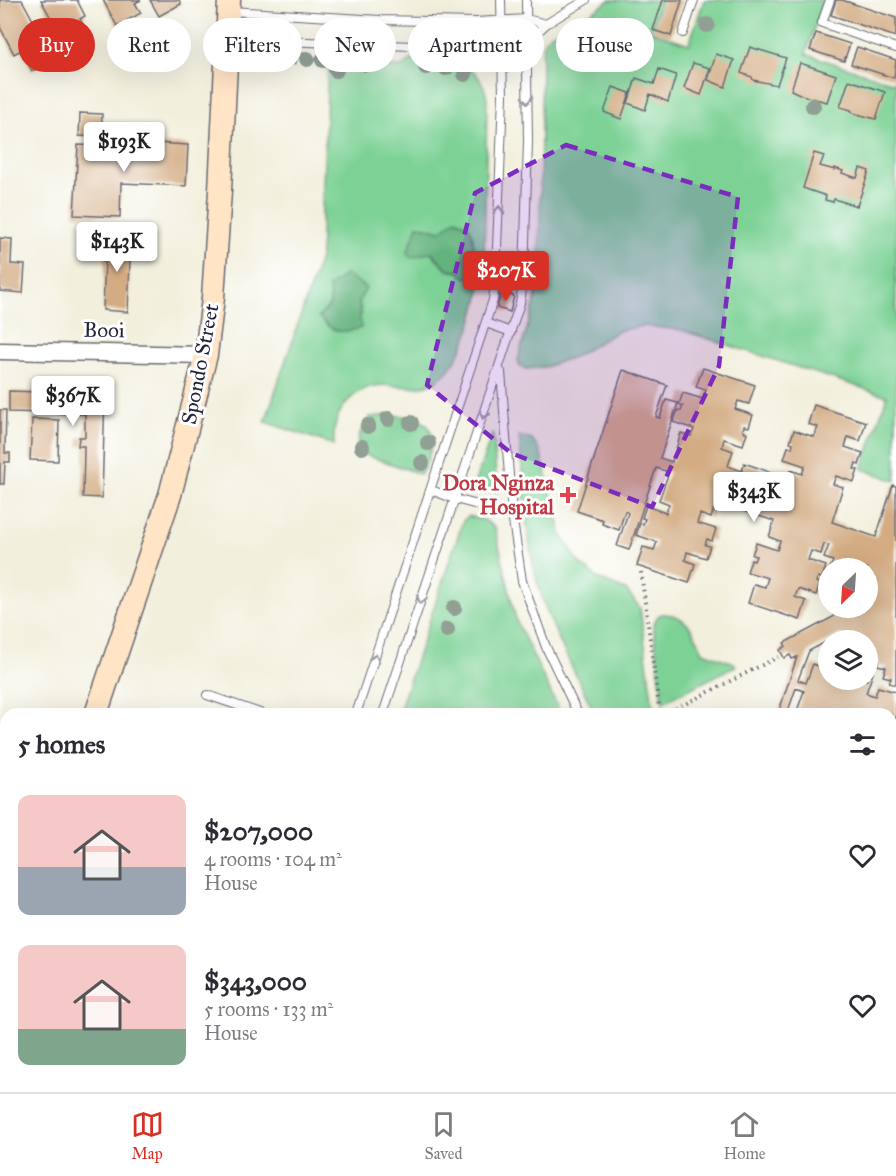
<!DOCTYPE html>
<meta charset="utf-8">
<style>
:root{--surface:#fff;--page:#f7f7f7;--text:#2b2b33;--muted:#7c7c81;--line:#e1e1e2;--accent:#d93025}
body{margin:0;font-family:"IM FELL Great Primer",serif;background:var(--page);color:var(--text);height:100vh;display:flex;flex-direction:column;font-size:22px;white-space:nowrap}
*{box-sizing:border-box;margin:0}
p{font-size:20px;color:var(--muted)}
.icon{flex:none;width:33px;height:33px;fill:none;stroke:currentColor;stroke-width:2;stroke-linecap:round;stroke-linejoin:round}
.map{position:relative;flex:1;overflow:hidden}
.drawer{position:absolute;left:0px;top:708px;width:897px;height:384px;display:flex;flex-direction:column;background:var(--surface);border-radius:18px 18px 0 0;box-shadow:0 6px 24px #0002}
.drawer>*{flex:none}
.banner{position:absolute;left:18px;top:18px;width:861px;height:54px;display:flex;gap:12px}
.needle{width:39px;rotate:205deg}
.tools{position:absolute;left:818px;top:558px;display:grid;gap:12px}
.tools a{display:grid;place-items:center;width:60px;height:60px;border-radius:50%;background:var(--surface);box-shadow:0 6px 24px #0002;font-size:30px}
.price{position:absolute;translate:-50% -51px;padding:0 14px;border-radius:6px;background:#fff;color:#222;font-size:20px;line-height:39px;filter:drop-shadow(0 2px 3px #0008)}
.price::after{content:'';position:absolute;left:50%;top:36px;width:18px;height:14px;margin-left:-9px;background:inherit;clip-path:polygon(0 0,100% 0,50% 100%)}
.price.on{background:var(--accent);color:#fff}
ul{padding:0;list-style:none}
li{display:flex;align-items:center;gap:18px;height:150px;padding:0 18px}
li span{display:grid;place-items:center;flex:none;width:168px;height:120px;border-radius:12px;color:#555}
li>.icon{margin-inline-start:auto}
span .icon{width:72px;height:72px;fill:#fffc;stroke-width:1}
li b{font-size:26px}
h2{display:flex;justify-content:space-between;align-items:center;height:72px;padding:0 18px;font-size:26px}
.tag{padding:0 21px;border-radius:27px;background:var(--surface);box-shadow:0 6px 24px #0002;font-size:21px;line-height:54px}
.tag.on{background:var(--accent);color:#fff}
.tab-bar{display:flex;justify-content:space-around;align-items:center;height:84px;border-top:2px solid var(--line);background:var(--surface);font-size:16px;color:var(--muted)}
.tab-bar a{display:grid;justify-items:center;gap:3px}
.tab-bar .on{color:var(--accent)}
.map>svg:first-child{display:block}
</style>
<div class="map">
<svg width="896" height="1092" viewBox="0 0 896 1092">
<rect width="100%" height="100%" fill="#fff"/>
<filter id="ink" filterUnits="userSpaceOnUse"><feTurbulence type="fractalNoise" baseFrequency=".0167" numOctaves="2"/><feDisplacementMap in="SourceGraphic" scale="12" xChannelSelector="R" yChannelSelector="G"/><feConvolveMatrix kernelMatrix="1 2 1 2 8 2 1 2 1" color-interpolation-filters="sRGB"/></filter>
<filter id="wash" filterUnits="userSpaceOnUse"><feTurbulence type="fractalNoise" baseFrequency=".008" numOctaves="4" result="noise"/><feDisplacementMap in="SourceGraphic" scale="24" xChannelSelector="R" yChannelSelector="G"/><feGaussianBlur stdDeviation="1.35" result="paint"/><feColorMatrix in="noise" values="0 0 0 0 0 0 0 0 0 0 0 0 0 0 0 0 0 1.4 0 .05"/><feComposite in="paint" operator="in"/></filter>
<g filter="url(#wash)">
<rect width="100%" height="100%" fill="#f2efdc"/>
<path fill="#7bd194" stroke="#4e7a68" stroke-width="1.5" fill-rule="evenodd" d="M610 0H661L651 31 689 44 704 0H823L806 54 894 83 896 77V481L862 469 887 396 681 330 643 326 618 331 576 356 545 367 526 369 519 365 518 359 534 305 539 281 542 53 544 42 549 35 582 19Z
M351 58 368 59 371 66 403 67 411 60C445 61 479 56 487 98L484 265C481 297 465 366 434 382 418 390 401 386 384 385 361 385 342 401 336 422 333 429 334 437 334 445L265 422 320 258 328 66 351 67ZM471 230 478 268 473 275 447 270 431 252ZM359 302 362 314 319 317 330 305Z
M392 415C418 418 439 420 430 452 428 460 426 467 421 474L357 452C357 439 361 427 370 417Z
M493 432 497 492 473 487Z
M519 436 532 440 540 451 562 536 580 564 599 579 626 590 640 608 653 708 641 714H595C569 660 538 607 530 547 524 510 523 472 519 436Z
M468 516 484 520 495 528 516 620 561 714H398L463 521Z
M663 614C688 614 695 634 703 652L734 663 736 666 663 702 653 624 659 615Z
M398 1086H511L521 1090V1092H409L396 1087Z
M671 1086H878L876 1092H669Z"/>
<path fill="#64b37e" stroke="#436a5c" stroke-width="1.5" d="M456 219C477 227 470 236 476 254 477 258 481 262 484 265L478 268 469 278 465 277 458 271 448 270 432 252 411 258 407 253 418 225 440 231Z
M346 274 366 288 359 302 361 328C339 333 335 335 319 317L330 305 329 287Z"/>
<g id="blocks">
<path fill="#d3ac83" d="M0 0H22L54 59 32 71 21 50 14 54 0 27Z
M41 0H77L85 16 80 19 91 39 69 51Z
M103 0H141L135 3 141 13 117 26Z
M150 0H179L181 4 159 16Z
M663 0H682L671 36 653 30Z
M836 0H842L896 18V37L831 15Z
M816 33 850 44 844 61 810 50Z
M750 47 786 58 777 85 753 80 752 77 741 73Z
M857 47 896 60 894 78 851 64Z
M716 54 734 60 725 87 708 80Z
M693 63 710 68 701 95 684 88Z
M800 63 836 75 827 102 804 96 791 90Z
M659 69 676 75 668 102 650 94 645 110 628 103 636 78 654 84Z
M849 80 885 92 876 119 853 113 851 110 840 107Z
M613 87 630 93 621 119 604 112Z
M80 113 102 114 101 137 79 136Z
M123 141 188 145 186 186 121 183 120 217 74 215 78 145 123 147Z
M814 153 824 156 820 166 835 170V168L843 171 842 173 857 178 860 168 869 171 857 206 834 199 833 202 825 200 826 196 803 188Z
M106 234 131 235 128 312 103 310Z
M0 238 12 239 11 264 25 265 23 293 0 291Z
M501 293 514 296 510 312 497 308Z
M703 368 755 385 749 404 738 401 735 409 753 415 749 427 744 426 743 431 747 433 743 445 724 439 722 447 733 451 728 466 742 471 744 463 773 473 770 481 786 486 791 470 802 474 805 466 784 459 788 447 792 448 793 443 790 442 794 430 814 437 818 427 808 424 814 405 866 422 860 441 848 437 845 447 863 453 859 465 856 463 854 469 858 470 854 482 836 476 833 484 843 487 832 522 876 537 893 485 896 486V685L889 683 891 678 883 676 886 667 877 665 879 661 874 660 876 654 867 651V640H859L840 634 809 651 798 680 806 683 813 664 828 670V681L837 684 838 680H867V671L873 673 866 693 875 696 878 687 896 692V859L891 873V714H824L818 712 817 714H796L804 691 796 688 787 714H778L797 657 792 659 790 655 784 658 780 650 786 646 784 643 833 617 836 608H867V568H830L833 561 824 558 829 545 824 544 821 554 811 551 808 560 826 566 822 578 818 577 816 582 820 583 816 595 798 589 795 597 806 601 800 620 748 603 754 584 765 587 768 578 747 572 751 560 754 561 756 556 752 555 756 543 777 550 780 541 769 537 774 521 716 502 711 518 700 514 697 523 716 529 712 541 707 539 705 545 710 546 706 558 687 552 685 560 695 564 689 583 637 566 643 547 654 550 657 542 636 535 640 523 643 524 645 519 642 518 646 506 666 513 669 504 659 500 669 472 656 468 629 550 617 546 628 513 625 511 619 530 602 524 603 520 577 511 623 370 667 385 656 417 660 418 666 400 678 403 660 458 672 462 681 433 691 436 694 429 673 422 678 410 681 411 683 406 679 404 683 393 703 399 706 390 696 387Z
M9 391 105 394 102 498 83 497 84 446H78L79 437H85V414L9 412Z
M0 410H6L5 453H10V462H5L4 484H0Z
M32 419 59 420 58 461 30 460Z
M896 1042V1069L891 1082V1056Z
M519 1086H636L634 1092H523L524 1088Z"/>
</g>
</g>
<g filter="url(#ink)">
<use href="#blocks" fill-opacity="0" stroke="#6b6a73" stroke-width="1.5"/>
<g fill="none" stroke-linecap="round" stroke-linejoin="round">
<g stroke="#6b6a73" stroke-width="10">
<path id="lane" d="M830 0 822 23 896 48
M230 11 380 20 476 22 526 19 546 24
M683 33 694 0
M228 39 467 48 527 42 546 24 586 0
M496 273 524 276
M486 323 511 332
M501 372 512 514 522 581 546 647 578 714
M431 490 455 499 512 514
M207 695 263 714
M356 714 493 300 496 273 503 96 501 0
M383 714 520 303 524 276 528 141 526 0
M891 919 896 920
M0 1023 6 1024
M228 1092 230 1086
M257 1092 259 1086"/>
</g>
<g stroke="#6b6a73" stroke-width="19">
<path id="street" d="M0 351 206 355"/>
</g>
<g stroke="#6b6a73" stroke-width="25">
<path id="secondary" d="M96 714 170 495 206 355 213 298 220 191 229 0
M0 999 6 981"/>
</g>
<path stroke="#6b6a73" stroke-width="4" stroke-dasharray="1.5 4.5" stroke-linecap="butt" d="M641 572 660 714
M665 714 778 657
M392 1086 400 1092"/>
<use href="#lane" stroke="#fff" stroke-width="8"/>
<use href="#street" stroke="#fff" stroke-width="16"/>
<use href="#secondary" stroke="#ffe4c6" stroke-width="22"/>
</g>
<g fill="#91a094">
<circle cx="707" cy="25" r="8"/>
<circle cx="290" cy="58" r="8"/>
<circle cx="307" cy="59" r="8"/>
<circle cx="323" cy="60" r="8"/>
<circle cx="366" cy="64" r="8"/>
<circle cx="426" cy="67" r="8"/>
<circle cx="446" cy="68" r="8"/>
<circle cx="336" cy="70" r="8"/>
<circle cx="465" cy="74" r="8"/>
<circle cx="813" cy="106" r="8"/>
<circle cx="388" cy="419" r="8"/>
<circle cx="411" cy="423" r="8"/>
<circle cx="368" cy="426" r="8"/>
<circle cx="428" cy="443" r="8"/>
<circle cx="362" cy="447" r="8"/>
<circle cx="422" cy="463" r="8"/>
<circle cx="454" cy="608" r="8"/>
<circle cx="447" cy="630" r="8"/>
</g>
<defs><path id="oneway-chevron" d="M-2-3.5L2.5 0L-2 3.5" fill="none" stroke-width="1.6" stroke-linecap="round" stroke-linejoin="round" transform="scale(1.5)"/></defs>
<g stroke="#9c9ca7">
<use href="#oneway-chevron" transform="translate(527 100) rotate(89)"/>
<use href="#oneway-chevron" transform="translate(499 210) rotate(-88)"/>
<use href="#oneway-chevron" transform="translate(484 415) rotate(109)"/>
<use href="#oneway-chevron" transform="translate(421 600) rotate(108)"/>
<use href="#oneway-chevron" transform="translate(375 658) rotate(-72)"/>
</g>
</g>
<path fill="#7b2cbf" fill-opacity="0.2" stroke="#7b2cbf" stroke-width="4.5" stroke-dasharray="12 8" stroke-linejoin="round" d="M566 145 738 197 719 366 652 507 511 453 427 385 475 193Z"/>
<path fill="#e0444e" stroke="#fff" stroke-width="2" d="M565 486h6v6h6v6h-6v6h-6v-6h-6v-6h6z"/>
<g text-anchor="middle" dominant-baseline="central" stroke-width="6" stroke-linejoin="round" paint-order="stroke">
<g font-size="21" fill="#22223b" stroke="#fff">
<text transform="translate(104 330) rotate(1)">Booi</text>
<text transform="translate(200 364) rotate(-79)">Spondo Street</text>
</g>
<g font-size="21" font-weight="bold" fill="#be3a42" stroke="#fff" text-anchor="end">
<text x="554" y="483">Dora Nginza<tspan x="554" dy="24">Hospital</tspan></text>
</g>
</g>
</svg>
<div class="tools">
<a><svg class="needle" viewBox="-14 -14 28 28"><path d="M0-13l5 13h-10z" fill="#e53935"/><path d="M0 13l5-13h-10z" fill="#7c7c81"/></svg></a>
<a><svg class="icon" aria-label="layers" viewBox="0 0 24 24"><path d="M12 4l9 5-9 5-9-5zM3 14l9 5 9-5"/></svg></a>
</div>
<b class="price" style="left:124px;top:173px">$193K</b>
<b class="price" style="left:117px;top:273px">$143K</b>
<b class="price on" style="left:506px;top:302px">$207K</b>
<b class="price" style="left:73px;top:427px">$367K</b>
<b class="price" style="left:754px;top:523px">$343K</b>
<div class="banner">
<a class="tag on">Buy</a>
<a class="tag">Rent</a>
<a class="tag">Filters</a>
<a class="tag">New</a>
<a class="tag">Apartment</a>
<a class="tag">House</a>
</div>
<section class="drawer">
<h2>5 homes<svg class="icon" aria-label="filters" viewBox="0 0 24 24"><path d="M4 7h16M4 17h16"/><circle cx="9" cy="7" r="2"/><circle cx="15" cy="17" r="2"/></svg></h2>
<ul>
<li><span style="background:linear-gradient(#f6c9c9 60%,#9aa5b1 0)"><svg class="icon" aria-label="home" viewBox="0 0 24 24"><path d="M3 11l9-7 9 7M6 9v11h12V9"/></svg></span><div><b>$207,000</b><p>4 rooms · 104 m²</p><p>House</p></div><svg class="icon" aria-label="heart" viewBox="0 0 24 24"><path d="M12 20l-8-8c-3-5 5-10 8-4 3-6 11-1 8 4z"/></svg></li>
<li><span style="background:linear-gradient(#f6c9c9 70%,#7fa58c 0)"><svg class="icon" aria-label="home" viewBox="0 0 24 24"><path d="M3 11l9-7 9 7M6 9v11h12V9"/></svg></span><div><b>$343,000</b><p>5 rooms · 133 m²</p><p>House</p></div><svg class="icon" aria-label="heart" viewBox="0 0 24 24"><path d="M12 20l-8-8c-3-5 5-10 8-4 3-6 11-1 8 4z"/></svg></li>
</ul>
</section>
</div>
<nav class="tab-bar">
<a class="on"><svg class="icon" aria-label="map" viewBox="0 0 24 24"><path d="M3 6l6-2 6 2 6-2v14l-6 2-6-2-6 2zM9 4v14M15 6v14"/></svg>Map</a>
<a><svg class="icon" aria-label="saved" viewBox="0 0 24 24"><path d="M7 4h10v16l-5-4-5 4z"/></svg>Saved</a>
<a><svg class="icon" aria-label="home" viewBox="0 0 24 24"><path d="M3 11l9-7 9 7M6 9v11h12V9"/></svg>Home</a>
</nav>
